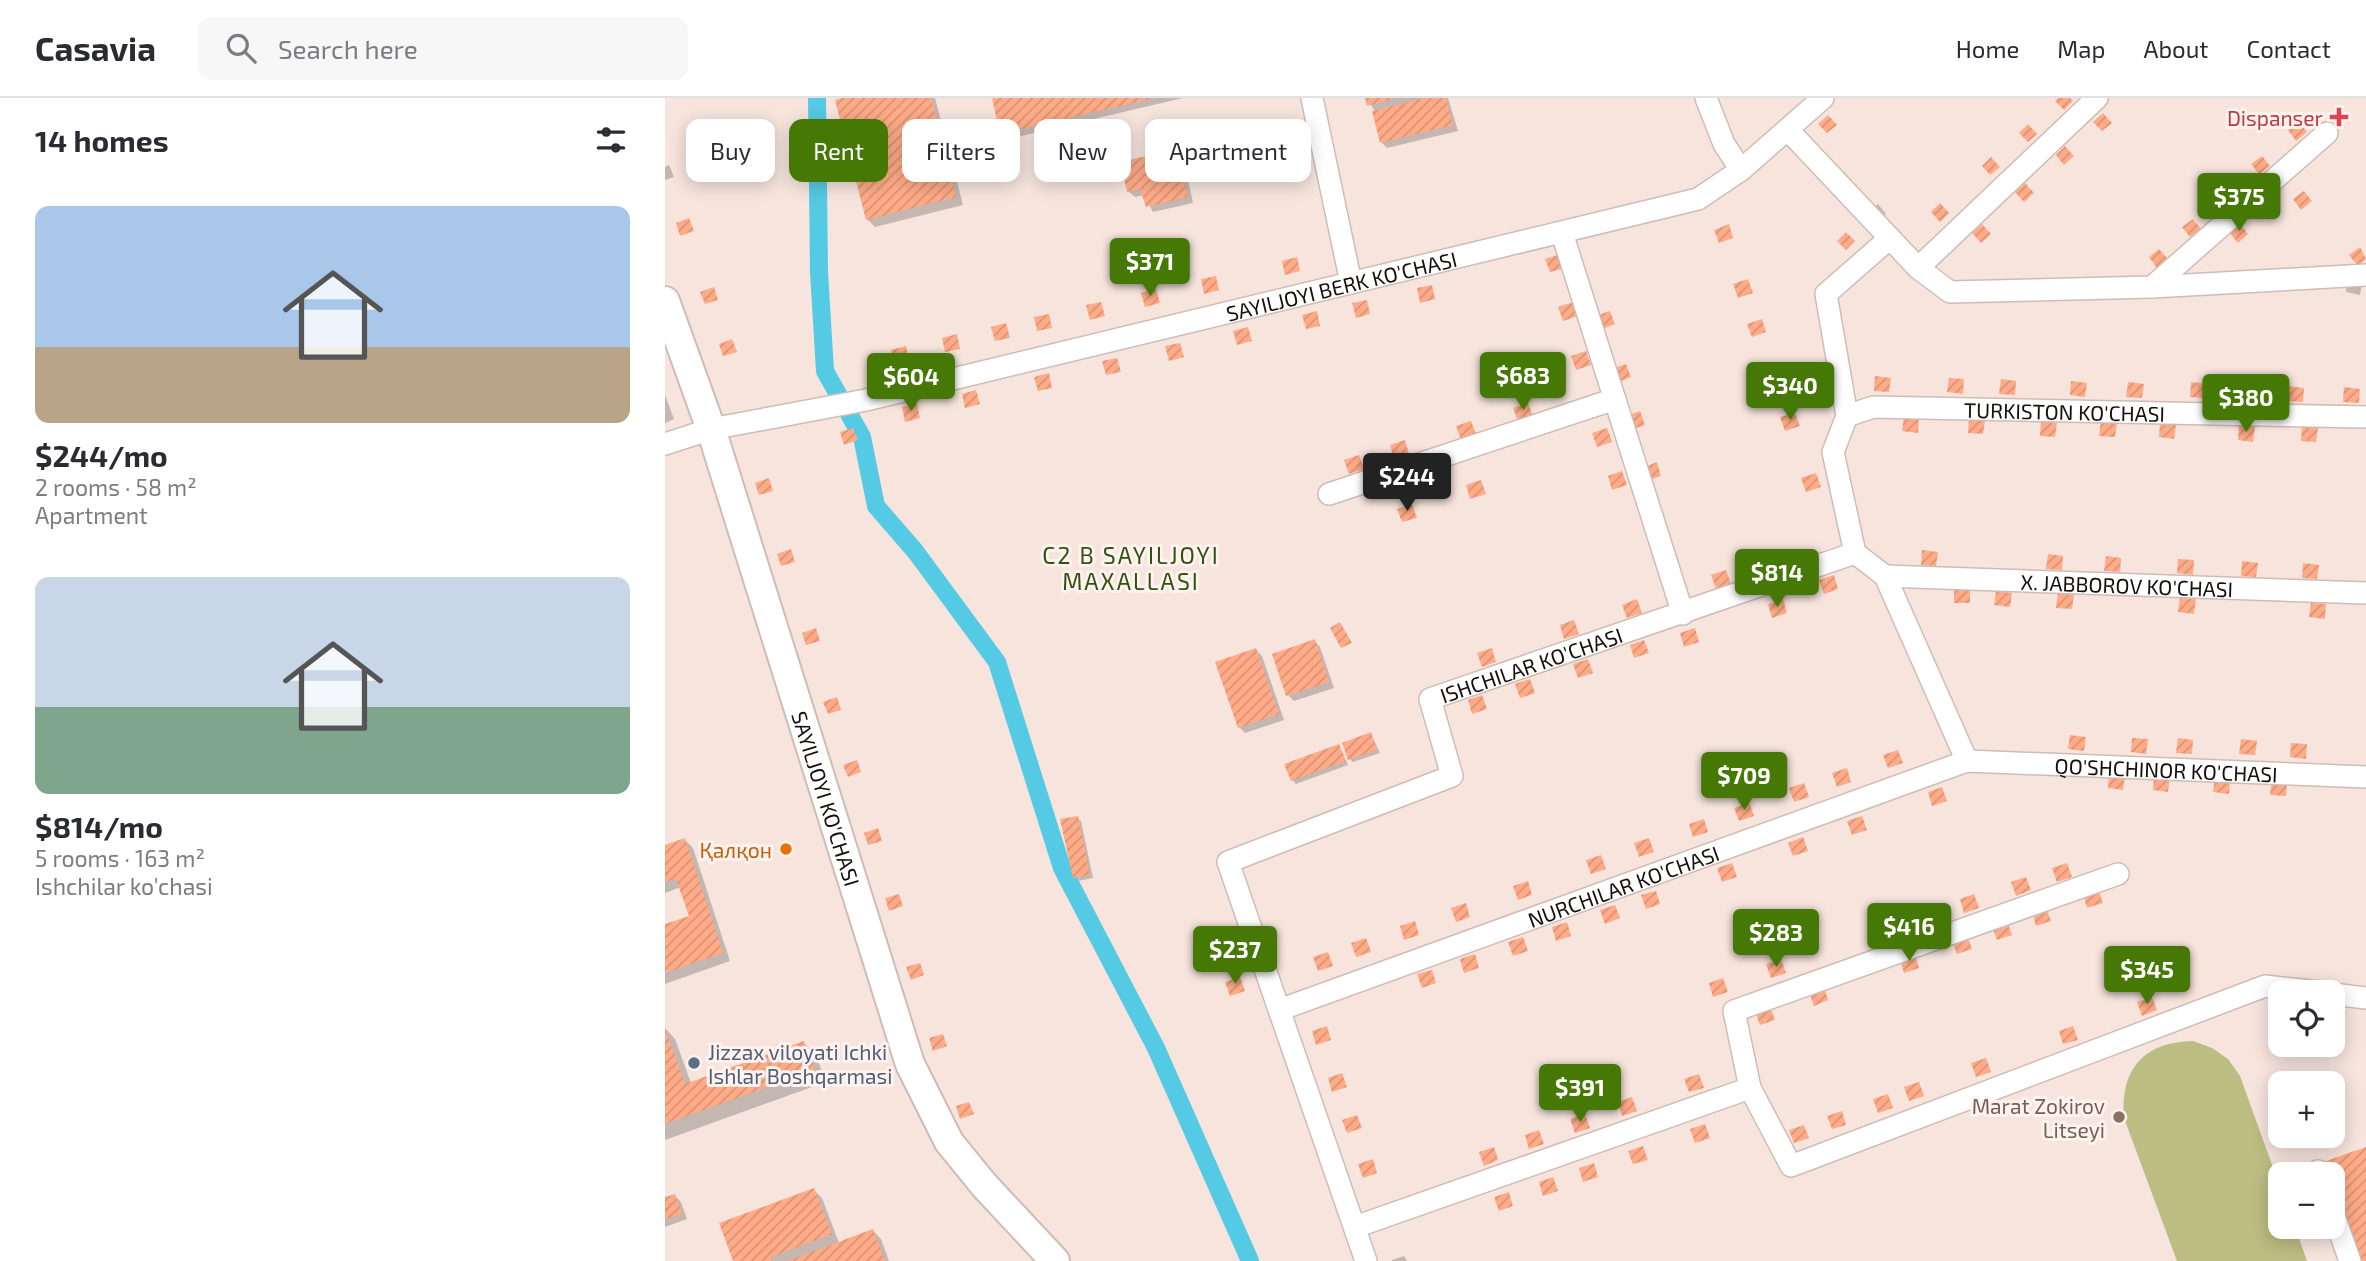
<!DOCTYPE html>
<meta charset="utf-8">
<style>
:root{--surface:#fff;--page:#f7f7f7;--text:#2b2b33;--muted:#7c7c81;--line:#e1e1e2;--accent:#457804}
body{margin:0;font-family:"Exo 2",sans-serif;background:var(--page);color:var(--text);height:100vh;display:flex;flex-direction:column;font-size:26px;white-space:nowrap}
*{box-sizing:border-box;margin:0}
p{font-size:23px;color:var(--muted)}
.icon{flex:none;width:38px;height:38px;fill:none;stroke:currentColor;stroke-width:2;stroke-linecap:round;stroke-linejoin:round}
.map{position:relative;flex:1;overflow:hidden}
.drawer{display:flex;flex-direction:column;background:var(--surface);width:665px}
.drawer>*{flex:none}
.hud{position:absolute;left:21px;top:21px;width:665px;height:63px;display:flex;gap:14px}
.fabs{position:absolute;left:1603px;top:882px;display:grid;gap:14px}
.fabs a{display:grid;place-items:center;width:77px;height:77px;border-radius:14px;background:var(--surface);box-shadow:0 4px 18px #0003;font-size:35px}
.price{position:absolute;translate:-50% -60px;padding:0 16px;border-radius:7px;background:var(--accent);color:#fff;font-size:23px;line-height:46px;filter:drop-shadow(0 2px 4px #0008)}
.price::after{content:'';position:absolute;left:50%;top:42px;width:21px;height:16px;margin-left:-10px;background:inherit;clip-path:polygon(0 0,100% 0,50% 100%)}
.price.current{background:#222;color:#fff}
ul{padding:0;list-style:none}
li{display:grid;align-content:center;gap:14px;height:371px;padding:0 35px}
li span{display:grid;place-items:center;height:217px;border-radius:14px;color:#555}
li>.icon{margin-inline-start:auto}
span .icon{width:126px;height:126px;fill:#fffc;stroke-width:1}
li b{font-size:30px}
h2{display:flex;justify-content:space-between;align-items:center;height:84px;padding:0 35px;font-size:30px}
.pill{padding:0 24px;border-radius:14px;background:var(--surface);box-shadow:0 4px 18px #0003;font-size:24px;line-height:63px}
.pill.current{background:var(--accent);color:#fff}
header{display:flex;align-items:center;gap:42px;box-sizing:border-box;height:98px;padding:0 35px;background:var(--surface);border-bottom:2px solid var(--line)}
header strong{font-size:33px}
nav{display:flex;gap:38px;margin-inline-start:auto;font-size:24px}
.search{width:490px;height:63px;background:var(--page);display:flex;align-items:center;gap:18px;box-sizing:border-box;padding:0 24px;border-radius:14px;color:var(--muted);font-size:26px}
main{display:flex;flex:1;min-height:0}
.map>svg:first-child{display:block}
</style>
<header>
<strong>Casavia</strong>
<div class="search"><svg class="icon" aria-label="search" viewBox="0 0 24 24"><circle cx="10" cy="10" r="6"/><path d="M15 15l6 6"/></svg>Search here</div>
<nav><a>Home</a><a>Map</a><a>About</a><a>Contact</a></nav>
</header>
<main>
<section class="drawer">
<h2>14 homes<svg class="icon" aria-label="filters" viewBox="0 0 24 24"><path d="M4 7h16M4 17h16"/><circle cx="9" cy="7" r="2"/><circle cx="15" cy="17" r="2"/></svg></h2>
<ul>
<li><span style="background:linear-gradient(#a9c7e8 65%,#b9a48a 0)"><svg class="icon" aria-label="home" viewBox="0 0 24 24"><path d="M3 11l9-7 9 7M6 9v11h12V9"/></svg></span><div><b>$244/mo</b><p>2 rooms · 58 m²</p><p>Apartment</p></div></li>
<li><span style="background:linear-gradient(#c9d6e8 60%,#7fa58c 0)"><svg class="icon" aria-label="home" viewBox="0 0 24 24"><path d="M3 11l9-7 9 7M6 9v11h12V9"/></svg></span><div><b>$814/mo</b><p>5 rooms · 163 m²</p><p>Ishchilar ko'chasi</p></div></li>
</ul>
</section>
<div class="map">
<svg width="1701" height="1163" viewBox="0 0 1701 1163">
<defs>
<pattern id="building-hatch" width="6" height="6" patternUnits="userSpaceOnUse" patternTransform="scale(1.75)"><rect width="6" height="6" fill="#ffab88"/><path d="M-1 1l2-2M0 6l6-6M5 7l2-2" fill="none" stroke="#da9274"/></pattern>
</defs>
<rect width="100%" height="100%" fill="#f6e4dd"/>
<path fill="#bbbd82" d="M1528 943 1547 950 1563 961 1575 978 1615 1089V1129H1630L1642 1163H1512L1459 1020C1455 971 1479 944 1528 943Z"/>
<path fill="#0003" d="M184 0H270L298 107 210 129 202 121Z
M329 0H518L343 41 337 35Z
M702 0H783L793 33 722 50 716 44 709 12Z
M512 53 518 58 528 105 488 114 479 97 470 99 464 94Z
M4 67 9 79 0 82V69Z
M1213 106 1221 116 1214 122 1206 113Z
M1682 182 1697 185 1695 197 1681 194Z
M0 297 9 321 0 325Z
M649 543 655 549 669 590 629 603 623 597Z
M591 552 597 558 619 622 580 635 574 629Z
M706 636 715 655 688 664 685 661Z
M674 648 683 667 631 686 627 682Z
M412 720 416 723 428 780 413 783 409 780Z
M20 742 28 750 65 863 0 886V828L26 819 16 789 0 795V749Z
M0 930 10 941 26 985 139 945 151 957 161 984 0 1042Z
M149 1092 157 1100 174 1145 208 1133 216 1141 224 1163H70Z
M10 1098 16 1104 22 1121 0 1129V1101Z
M739 1158 742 1163H727V1162Z"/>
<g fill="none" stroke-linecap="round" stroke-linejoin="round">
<path stroke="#55cae4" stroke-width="18" d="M152 0 154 174 160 273 197 339 211 408 250 453 332 564 397 770 491 950 585 1163"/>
</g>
<path fill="url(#building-hatch)" d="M177 0H266L291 99 201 122 170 2Z
M327 0H485V1L335 36Z
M700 0H729V1L702 8Z
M759 0H781L788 27 715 45 707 13Z
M1393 0H1405L1408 3 1399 12 1390 3Z
M1438 15 1447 25 1437 33 1428 24Z
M1163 17 1172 27 1162 35 1153 26Z
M1634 24 1642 34 1631 43 1623 32Z
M1363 26 1372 36 1363 44 1354 35Z
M1400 48 1409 58 1399 67 1391 57Z
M513 51 523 99 481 109 475 91 462 94 455 64Z
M1597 58 1605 68 1594 76 1586 66Z
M1326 59 1335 69 1325 77 1317 68Z
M1360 85 1369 95 1359 104 1350 94Z
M1561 89 1570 99 1559 108 1551 97Z
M1639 93 1647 103 1636 112 1628 101Z
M1275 105 1284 115 1275 124 1266 114Z
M24 120 29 133 15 138 11 125Z
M1528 121 1536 131 1525 139 1517 129Z
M1064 126 1068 140 1054 145 1049 132Z
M1317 126 1326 136 1316 145 1307 135Z
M1575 126 1583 136 1573 145 1564 134Z
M1181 134 1190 143 1181 152 1172 143Z
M1695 149 1701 161 1693 168 1684 157Z
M1494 151 1503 161 1492 170 1484 159Z
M895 156 900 170 885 174 880 161Z
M632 159 635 173 620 177 617 163Z
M551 178 554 192 539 196 536 181Z
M1083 181 1088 195 1073 200 1068 186Z
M767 187 770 201 755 205 752 190Z
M49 189 53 202 40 206 35 194Z
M491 191 495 205 480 209 476 195Z
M702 202 705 216 691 220 687 205Z
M436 204 440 218 425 222 421 207Z
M908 204 913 218 898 223 893 209Z
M652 213 655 228 641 231 637 217Z
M945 213 950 226 935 232 930 218Z
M384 216 387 230 372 233 369 219Z
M1097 221 1101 234 1087 239 1082 226Z
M341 225 345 240 330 243 326 229Z
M583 229 587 243 572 247 568 233Z
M292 236 295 251 280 254 277 240Z
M67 241 72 254 58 258 54 246Z
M515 245 519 259 504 263 500 248Z
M241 248 244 263 229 266 226 252Z
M921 253 926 267 911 272 906 258Z
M452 260 456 274 441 277 437 263Z
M961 266 966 279 951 285 946 271Z
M1115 271 1119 285 1104 290 1100 276Z
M384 275 387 290 373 293 369 279Z
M1210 278 1226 280 1224 294 1209 293Z
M1284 280 1299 281 1298 296 1282 294Z
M1336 281 1351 283 1350 297 1334 296Z
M1406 283 1422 285 1420 299 1405 297Z
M1463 284 1479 286 1477 300 1461 299Z
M1526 284 1542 286 1540 300 1525 299Z
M1578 287 1594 288 1592 303 1576 301Z
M1623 288 1639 290 1638 304 1622 303Z
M1679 289 1695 291 1694 305 1678 304Z
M311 292 315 306 300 310 297 296Z
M863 305 868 318 853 323 848 310Z
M252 306 255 320 240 324 237 309Z
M975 313 980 327 965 332 961 318Z
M1130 315 1135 328 1120 333 1115 319Z
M1239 319 1254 320 1253 335 1237 333Z
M1304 320 1320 322 1318 336 1303 335Z
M806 323 811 336 796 342 791 328Z
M1376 323 1392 325 1390 339 1375 338Z
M1436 323 1452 325 1450 339 1434 338Z
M1495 325 1511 327 1509 341 1494 339Z
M1574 328 1590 329 1588 344 1573 342Z
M1637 328 1653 330 1651 344 1636 343Z
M188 330 193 342 179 347 175 334Z
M942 330 947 344 932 349 927 335Z
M740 342 744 356 729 361 725 347Z
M694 357 699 371 684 376 679 362Z
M992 364 996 378 982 383 977 370Z
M957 373 962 387 947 392 943 378Z
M1151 375 1156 389 1141 394 1136 380Z
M104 380 108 393 94 397 90 385Z
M816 382 821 396 805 401 801 387Z
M747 406 752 420 737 424 732 411Z
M126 451 130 464 116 468 112 456Z
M1257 452 1273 454 1271 468 1256 467Z
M1383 456 1398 458 1397 472 1381 471Z
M1107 457 1112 471 1097 476 1092 462Z
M1441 458 1456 460 1455 474 1439 473Z
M1513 461 1529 462 1528 477 1512 475Z
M1577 463 1593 465 1591 479 1576 478Z
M1638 465 1654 467 1652 481 1637 480Z
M1061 472 1066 486 1051 491 1046 477Z
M1169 477 1173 491 1159 496 1154 482Z
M1289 491H1305V505H1289Z
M1331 493 1347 495 1345 509 1329 507Z
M1393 495 1409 497 1407 511 1391 510Z
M1515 500 1531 501 1529 516 1513 514Z
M972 501 977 515 962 520 957 507Z
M1118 501 1122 515 1107 520 1103 506Z
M1646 505 1661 506 1660 521 1644 519Z
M909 522 914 536 899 541 895 527Z
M675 524 687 545 676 550 665 530Z
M151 530 155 543 141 547 137 535Z
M1030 530 1034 544 1019 549 1015 535Z
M650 541 664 584 621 598 607 556Z
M979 542 984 555 969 560 965 547Z
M591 550 614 616 573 630 550 564Z
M827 550 831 564 817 569 812 555Z
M923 561 928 575 913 580 908 566Z
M865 581 870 595 855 600 850 586Z
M817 597 822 611 807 616 803 602Z
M172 599 176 612 163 616 158 604Z
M706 634 712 652 683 662 677 645Z
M1405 637 1421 639 1419 653 1403 651Z
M1467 640 1483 641 1481 656 1466 654Z
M1513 640 1528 642 1527 656 1511 655Z
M1576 641 1592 643 1590 657 1574 656Z
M1626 645 1642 646 1641 661 1625 659Z
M674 646 681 663 626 683 619 666Z
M1233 652 1238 665 1223 670 1218 657Z
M192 662 196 674 183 679 178 667Z
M1182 670 1186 684 1172 689 1167 675Z
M1444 676 1460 677 1458 692 1443 690Z
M1489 678 1505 679 1503 694 1488 692Z
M1550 680 1565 682 1564 696 1548 694Z
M1607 682 1622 684 1621 698 1605 697Z
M1139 685 1144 699 1129 704 1124 690Z
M1277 689 1282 703 1267 708 1263 694Z
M1084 704 1089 718 1074 723 1069 710Z
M413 718 425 777 408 780 395 721Z
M1197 718 1202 732 1187 737 1182 723Z
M1039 721 1043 734 1028 739 1024 726Z
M213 730 217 743 203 747 199 735Z
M1138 739 1143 753 1128 758 1123 745Z
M20 740 58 855 0 875V826L24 818 11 781 0 784V747Z
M984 740 989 754 974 759 969 745Z
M936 757 941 771 926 776 921 762Z
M1067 765 1072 779 1057 784 1052 770Z
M1402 765 1407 779 1392 784 1387 770Z
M1361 779 1366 792 1351 798 1346 784Z
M863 783 867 797 853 802 848 788Z
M1433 791 1438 805 1422 810 1418 796Z
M991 793 995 806 981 811 976 797Z
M234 796 238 808 224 813 220 800Z
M1309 796 1314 810 1299 815 1295 801Z
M801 805 805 819 791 824 786 810Z
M950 807 955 820 940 826 935 812Z
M1271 809 1276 823 1261 828 1257 814Z
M1381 809 1386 823 1371 828 1367 814Z
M1237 820 1242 834 1227 839 1223 825Z
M750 823 754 837 739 842 735 828Z
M1342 823 1347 837 1332 842 1327 828Z
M902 824 906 838 891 843 887 829Z
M1302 837 1307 851 1292 856 1287 843Z
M858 839 863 853 848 858 843 844Z
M701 840 706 854 691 859 686 845Z
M663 854 668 868 653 873 648 859Z
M810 856 814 870 799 875 795 861Z
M1250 856 1254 870 1239 875 1235 861Z
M1116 861 1121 875 1106 880 1101 866Z
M255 865 259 877 246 882 241 869Z
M767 872 771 885 757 890 752 876Z
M575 879 580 893 565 898 560 884Z
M1058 880 1063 894 1048 899 1044 885Z
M1159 889 1163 902 1149 908 1144 894Z
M1487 899 1492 912 1477 918 1472 904Z
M1105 908 1110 922 1095 927 1090 913Z
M662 928 666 942 651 947 647 933Z
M1408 928 1413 942 1398 946 1394 933Z
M0 931 20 986 139 943 150 972 0 1026Z
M278 936 282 948 268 953 264 940Z
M1321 960 1326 974 1311 979 1306 965Z
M677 975 682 989 667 994 663 980Z
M1034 976 1039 990 1024 994 1019 981Z
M1254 984 1259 998 1244 1003 1239 989Z
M1223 996 1228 1010 1213 1015 1208 1001Z
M967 999 972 1013 957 1018 953 1004Z
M304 1004 309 1016 295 1021 291 1008Z
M1177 1013 1181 1027 1167 1031 1162 1018Z
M920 1016 925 1030 910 1035 905 1021Z
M692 1017 697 1030 682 1035 677 1022Z
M1040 1026 1045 1040 1030 1045 1025 1031Z
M1139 1027 1144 1040 1129 1045 1124 1032Z
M874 1032 879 1046 864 1051 860 1037Z
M978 1048 983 1062 968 1066 963 1053Z
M829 1049 833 1062 819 1068 814 1054Z
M1701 1049V1163H1694L1668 1091V1076H1663L1658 1064Z
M708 1061 712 1075 698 1080 693 1066Z
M929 1065 933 1079 918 1084 914 1070Z
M888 1079 893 1093 878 1098 874 1084Z
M149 1090 167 1136 106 1159V1163H68L54 1125Z
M844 1094 848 1108 834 1113 829 1099Z
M10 1096 17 1116 0 1121V1099Z
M208 1131 220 1163H122Z"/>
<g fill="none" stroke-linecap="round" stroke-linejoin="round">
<g stroke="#cebdb6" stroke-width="24">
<g id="minor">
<path d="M647 0 686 185"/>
<path d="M1041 0 1059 46 1076 72"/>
<path d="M1123 32 1253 170 1285 194 1487 189 1662 35"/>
<path d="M897 135 1018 516"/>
<path d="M1225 140 1161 196 1182 318 1168 354 1190 455 1220 478 1302 663"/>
<path d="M1253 170 1432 0"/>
<path d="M1487 189 1701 177"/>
<path id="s1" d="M1182 318 1208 309 1701 319"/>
<path id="s2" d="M0 346 46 331 201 302 1033 101 1076 72 1158 0"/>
<path d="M664 396 950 301"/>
<path id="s3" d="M1220 478 1701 495"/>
<path d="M1668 896 1701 900"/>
<path id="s4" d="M614 912 1302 663 1701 679"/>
<path d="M1085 990 1069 913 1453 776"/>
<path d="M1653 1073 1654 1076"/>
<path d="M1668 1115 1685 1163"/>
<path d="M690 1129 1085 990 1126 1068 1600 888 1655 894"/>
<path id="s5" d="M701 1163 563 764 787 678 765 601 1190 455"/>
</g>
</g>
<g stroke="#cebdb6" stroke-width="32">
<g id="major">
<path id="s6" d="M0 203 46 331 245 966 284 1044 319 1087 390 1163"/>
</g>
</g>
<use href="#minor" stroke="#fff" stroke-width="21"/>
<use href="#major" stroke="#fff" stroke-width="28"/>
</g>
<path fill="#e0444e" stroke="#fef3ef" stroke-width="2.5" d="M1670.5 8.5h7v7h7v7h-7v7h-7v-7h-7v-7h7z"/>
<circle fill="#e8710a" stroke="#fef3ef" stroke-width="2.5" cx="121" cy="751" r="7"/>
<circle fill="#5c6f8a" stroke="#fef3ef" stroke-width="2.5" cx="29" cy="965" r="7"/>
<circle fill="#8d6e63" stroke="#fef3ef" stroke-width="2.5" cx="1454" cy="1019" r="7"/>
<g text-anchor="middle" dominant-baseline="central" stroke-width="6" stroke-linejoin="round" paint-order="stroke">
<g font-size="21" fill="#be3a42" stroke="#fef3ef" text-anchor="end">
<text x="1658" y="19">Dispanser</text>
</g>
<g font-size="21" fill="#150f0d" stroke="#fef3ef">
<text stroke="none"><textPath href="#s2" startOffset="695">SAYILJOYI BERK KO'CHASI</textPath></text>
<text stroke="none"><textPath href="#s1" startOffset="219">TURKISTON KO'CHASI</textPath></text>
<text stroke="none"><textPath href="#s3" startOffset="242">X. JABBOROV KO'CHASI</textPath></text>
<text stroke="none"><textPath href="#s5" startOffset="849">ISHCHILAR KO'CHASI</textPath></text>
<text stroke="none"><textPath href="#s4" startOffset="931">QO'SHCHINOR KO'CHASI</textPath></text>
<text stroke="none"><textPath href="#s6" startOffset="523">SAYILJOYI KO'CHASI</textPath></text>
<text stroke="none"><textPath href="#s4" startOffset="366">NURCHILAR KO'CHASI</textPath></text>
</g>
<g font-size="21" fill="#c56008" stroke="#fef3ef" text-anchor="end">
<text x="107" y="751">Қалқон</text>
</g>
<g font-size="21" fill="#4e5e75" stroke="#fef3ef" text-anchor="start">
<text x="43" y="953">Jizzax viloyati Ichki<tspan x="43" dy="24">Ishlar Boshqarmasi</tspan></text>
</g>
<g font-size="21" fill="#785e54" stroke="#fef3ef" text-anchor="end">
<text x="1440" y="1007">Marat Zokirov<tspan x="1440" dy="24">Litseyi</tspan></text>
</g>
<g font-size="23" letter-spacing="2" fill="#305210" stroke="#fef3ef">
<text x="466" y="457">C2 B SAYILJOYI<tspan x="466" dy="26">MAXALLASI</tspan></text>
</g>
</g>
</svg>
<div class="fabs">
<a><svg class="icon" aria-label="locate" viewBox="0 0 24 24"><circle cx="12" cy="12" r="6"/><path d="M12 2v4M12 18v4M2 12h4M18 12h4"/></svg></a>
<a>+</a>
<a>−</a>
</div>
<b class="price" style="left:1574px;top:135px">$375</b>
<b class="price" style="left:485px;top:200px">$371</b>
<b class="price" style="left:858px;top:314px">$683</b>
<b class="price" style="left:246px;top:315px">$604</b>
<b class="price" style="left:1125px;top:324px">$340</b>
<b class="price" style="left:1581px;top:336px">$380</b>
<b class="price current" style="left:742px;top:415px">$244</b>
<b class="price" style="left:1112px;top:511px">$814</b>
<b class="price" style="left:1079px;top:714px">$709</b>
<b class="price" style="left:1244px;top:865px">$416</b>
<b class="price" style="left:1111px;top:871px">$283</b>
<b class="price" style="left:570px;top:888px">$237</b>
<b class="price" style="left:1482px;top:908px">$345</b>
<b class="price" style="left:915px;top:1026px">$391</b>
<div class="hud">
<a class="pill">Buy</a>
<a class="pill current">Rent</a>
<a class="pill">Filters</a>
<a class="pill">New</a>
<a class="pill">Apartment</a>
</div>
</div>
</main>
